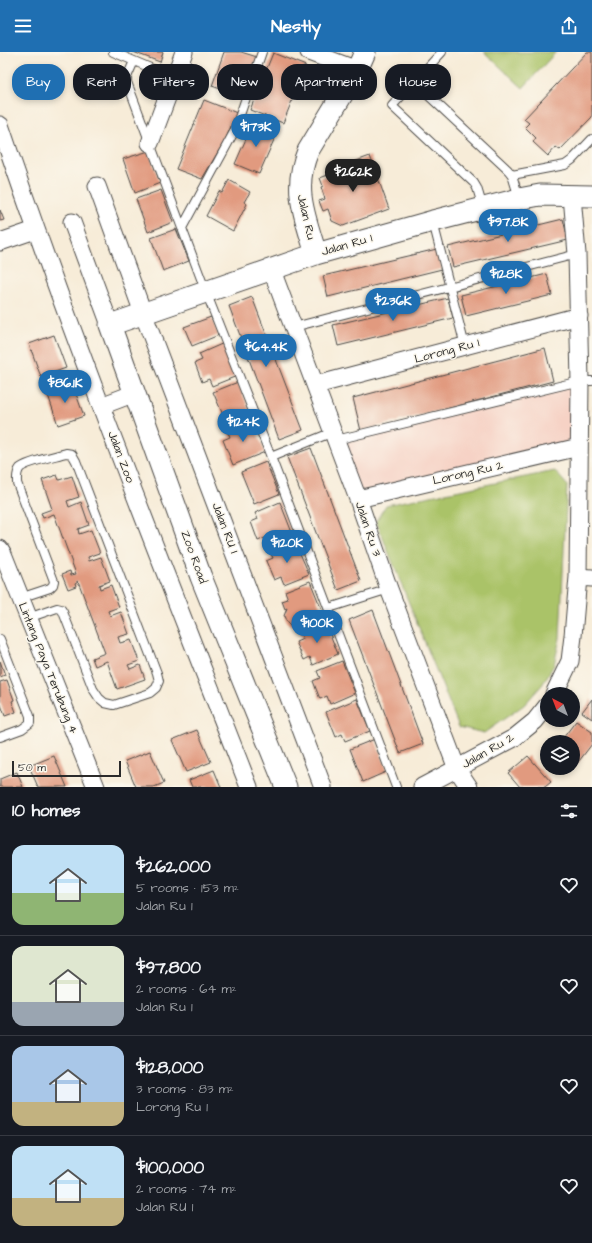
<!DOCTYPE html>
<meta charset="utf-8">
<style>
:root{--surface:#171b24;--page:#242831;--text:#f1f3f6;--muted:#9ea1a6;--line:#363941;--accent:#1f6fb2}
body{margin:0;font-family:"Architects Daughter",sans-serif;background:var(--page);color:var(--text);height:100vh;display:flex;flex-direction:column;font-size:15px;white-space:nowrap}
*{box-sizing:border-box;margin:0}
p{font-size:13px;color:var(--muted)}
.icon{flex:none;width:22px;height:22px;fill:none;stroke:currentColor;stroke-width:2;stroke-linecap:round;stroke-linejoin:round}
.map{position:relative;height:735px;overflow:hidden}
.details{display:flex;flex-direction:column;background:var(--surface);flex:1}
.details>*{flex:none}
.hud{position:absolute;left:12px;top:12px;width:568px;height:36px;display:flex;gap:8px}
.needle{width:26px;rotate:318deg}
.tools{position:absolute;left:540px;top:635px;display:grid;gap:8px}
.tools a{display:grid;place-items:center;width:40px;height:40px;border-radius:50%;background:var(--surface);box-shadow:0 2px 6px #0003;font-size:20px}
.scale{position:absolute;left:12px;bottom:10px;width:109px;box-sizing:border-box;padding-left:4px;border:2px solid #2b2b2b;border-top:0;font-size:11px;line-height:14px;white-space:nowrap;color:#2b2b2b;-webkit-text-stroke:3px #fbf7ec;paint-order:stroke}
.price{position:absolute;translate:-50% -34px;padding:0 9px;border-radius:14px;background:var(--accent);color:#fff;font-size:13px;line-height:26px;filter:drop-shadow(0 1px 2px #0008)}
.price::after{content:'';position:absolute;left:50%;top:24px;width:12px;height:9px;margin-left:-6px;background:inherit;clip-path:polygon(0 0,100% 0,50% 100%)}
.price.selected{background:#222;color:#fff}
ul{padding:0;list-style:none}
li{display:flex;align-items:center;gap:12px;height:100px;padding:0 12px}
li+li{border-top:1px solid var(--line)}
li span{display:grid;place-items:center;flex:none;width:112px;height:80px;border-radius:12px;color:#555}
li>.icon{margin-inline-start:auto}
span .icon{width:48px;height:48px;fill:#fffc;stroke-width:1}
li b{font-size:17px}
h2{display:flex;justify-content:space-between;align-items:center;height:48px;padding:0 12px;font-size:17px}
.tag{padding:0 14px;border-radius:16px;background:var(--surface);box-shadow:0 2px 6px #0003;font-size:14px;line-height:36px}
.tag.selected{background:var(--accent);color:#fff}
header{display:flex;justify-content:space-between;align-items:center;height:52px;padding:0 12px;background:var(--accent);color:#fff;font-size:18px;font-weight:700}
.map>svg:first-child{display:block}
</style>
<header><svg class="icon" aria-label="menu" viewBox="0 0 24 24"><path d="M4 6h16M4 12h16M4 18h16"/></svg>Nestly<svg class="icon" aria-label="share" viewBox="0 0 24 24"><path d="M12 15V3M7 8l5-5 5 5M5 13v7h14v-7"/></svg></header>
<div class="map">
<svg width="592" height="735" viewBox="0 0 592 735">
<rect width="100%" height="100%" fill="#fbf7ec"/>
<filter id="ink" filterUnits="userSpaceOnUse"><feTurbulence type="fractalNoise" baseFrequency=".025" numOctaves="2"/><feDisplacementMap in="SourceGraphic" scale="8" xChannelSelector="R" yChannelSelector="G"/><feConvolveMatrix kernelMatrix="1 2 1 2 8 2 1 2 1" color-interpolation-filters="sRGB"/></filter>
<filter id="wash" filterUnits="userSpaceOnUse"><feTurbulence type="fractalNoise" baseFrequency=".012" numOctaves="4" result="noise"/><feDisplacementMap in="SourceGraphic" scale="16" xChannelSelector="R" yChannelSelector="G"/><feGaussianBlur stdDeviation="0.9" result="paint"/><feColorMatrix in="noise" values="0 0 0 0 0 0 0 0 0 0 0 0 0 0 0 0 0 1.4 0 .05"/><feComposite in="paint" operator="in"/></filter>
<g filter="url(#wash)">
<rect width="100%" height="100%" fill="#f7ecd8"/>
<path fill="#f6d2c5" d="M580 329 579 395 358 447 336 388Z"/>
<path fill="#aac368" stroke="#6a774a" d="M484 0H556L523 36Z
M555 419 567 433 560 586 554 613 542 633 524 653 484 681 459 675 376 469 386 453Z"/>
<g id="blocks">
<path fill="#e19a7f" d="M133 0H163L160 10Z
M224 0H241L257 5 243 45 212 34Z
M587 0H592V65L560 98 556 95 548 104 533 90 536 86 525 75 529 71 524 67Z
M273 1 306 14 283 71 250 58Z
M204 48 237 61 225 88 202 127 176 117Z
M253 71 277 81 259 122 235 112Z
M149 99 160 131 135 141 123 107Z
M370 104 389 157 343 174 332 169 328 157 323 159 319 149 325 147 321 135 323 134 320 126 349 115 348 112Z
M229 128 250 140 244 150 247 152 233 179 206 164 219 139 222 141Z
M161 138 173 170 148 180 136 147Z
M0 158 4 168 0 169Z
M563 167 568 188 453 215 448 195Z
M176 177 189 209 163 219 151 186Z
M437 197 442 217 328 245 323 224Z
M547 222 552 243 466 264 461 243Z
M252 245 303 378 279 387 229 254Z
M448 246 453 266 338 294 333 273Z
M211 265 219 283 192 294 184 275Z
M54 283 66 316 41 325 29 292Z
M224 291 237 324 212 334 209 327 202 330 195 311 202 308 199 302Z
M545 296 553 329 361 379 353 346Z
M238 330 251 362 227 372 213 340Z
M72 331 84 364 58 373 47 340Z
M252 368 265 400 233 413 223 388 230 385 227 378Z
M311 396 361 529 338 538 287 405Z
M266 410 279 442 254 452 241 420Z
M57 423 59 428 72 424 79 445 67 449 69 455 81 450 89 473 78 477 79 482 91 478 100 501 88 505 89 509 101 505 110 529 99 533 100 537 111 533 119 555 108 559 110 564 121 560 129 582 118 585 120 591 131 588 139 609 128 613 130 617 140 613 145 627 117 637 107 609 95 614 92 606 105 601 78 529 75 531 76 534 68 537 62 522 70 519 71 523 76 522 54 462 43 466 41 461 52 457 42 428Z
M280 450 293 483 268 493 265 486 258 489 251 470 258 467 255 461Z
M295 490 309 522 284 532 281 525 274 528 266 509 273 506 270 500Z
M310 529 323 561 292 574H290L287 571 284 564 287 556 285 557 282 549 288 547 285 539Z
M373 558 423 692 400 701 349 568Z
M325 570 338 602 313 613 310 605 304 608 296 590 303 587 300 580Z
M0 609 5 623 0 625Z
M342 609 355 641 330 652 327 644 320 647 313 629 320 626 317 619Z
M7 628 14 648 12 649 16 660 5 664 0 650V630Z
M357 647 370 679 345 689 342 682 336 685 326 660Z
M592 647V667L582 660Z
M576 669 592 680V692L576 713 573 710V690H560Z
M197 678 211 710 186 720 172 688Z
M375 687 388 719 363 730 350 697Z
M150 699 164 731 154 735H136L125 709Z
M54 704 67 735H38L29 714Z
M528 704 551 730 545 735H520L508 721Z
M214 718 221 735H192L189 728Z
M17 720 23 735H0V727Z"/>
</g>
</g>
<g filter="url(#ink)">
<use href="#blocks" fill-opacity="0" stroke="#4a4845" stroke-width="1"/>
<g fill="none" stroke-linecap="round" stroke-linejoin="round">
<g stroke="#4a4845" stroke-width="10">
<path id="service" d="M113 0 174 26
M442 0 392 54 474 131 477 136 483 156
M134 9 127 25V30L206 240 271 405 396 735
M414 30 508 118 512 123 519 146
M512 123 565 113 572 108 592 87
M433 170 465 294
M182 176 234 80 262 0
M294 275 577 202
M336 388 580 329H592
M271 405 333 380
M20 546 50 536 53 533 54 529 17 431C17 426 16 421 20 416 26 410 56 404 66 401L72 402 76 409 157 621 159 629 156 636 150 641 114 653 105 651 99 646 93 637 63 560 61 557 57 556 28 566
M329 556 389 537
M0 587 30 664V671L22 677 0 685"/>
</g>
<g stroke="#4a4845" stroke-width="19">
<path id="minor" d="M309 0 357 18
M0 73C75 296 163 515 249 735
M150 91 184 0
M97 134 143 261 323 735
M72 170 110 273
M0 190 35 178
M271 216 358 447 389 537 457 717 469 735
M316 333 579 264
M101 354 135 341
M358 447 579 395
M0 497 3 502 96 735
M578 525 592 526
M554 642 570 609 573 584 578 525 580 329 577 202 572 144
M422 735 514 686 535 669 547 654"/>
</g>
<g stroke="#4a4845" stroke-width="23">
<path id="tertiary" d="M316 202C305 164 292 137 308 99L357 18 365 0
M286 735 201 525 110 273 316 202 433 169 519 147 540 143 592 144"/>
</g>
<use href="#service" stroke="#fff" stroke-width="8"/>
<use href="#minor" stroke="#fff" stroke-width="17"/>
<use href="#tertiary" stroke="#fff" stroke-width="21"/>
</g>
</g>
<g text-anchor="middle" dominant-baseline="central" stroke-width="3" stroke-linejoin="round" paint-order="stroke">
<g font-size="12" fill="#2b2b2b" stroke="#fbf7ec">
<text transform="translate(306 165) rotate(77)">Jalan Ru</text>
<text transform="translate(347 193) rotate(-16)">Jalan Ru 1</text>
<text transform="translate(447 299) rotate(-15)">Lorong Ru 1</text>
<text transform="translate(121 405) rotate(69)">Jalan Zoo</text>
<text transform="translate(468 421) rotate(-13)">Lorong Ru 2</text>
<text transform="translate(225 476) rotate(69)">Jalan RU 1</text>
<text transform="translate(368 477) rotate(71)">Jalan Ru 3</text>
<text transform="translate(194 505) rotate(70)">Zoo Road</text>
<text transform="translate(48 616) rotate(68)">Lintang Paya Terubung 4</text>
<text transform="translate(488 699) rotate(-30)">Jalan Ru 2</text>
</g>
</g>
</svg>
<div class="tools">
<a><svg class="needle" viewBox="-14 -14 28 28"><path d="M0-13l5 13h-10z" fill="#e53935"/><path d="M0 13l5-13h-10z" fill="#9ea1a6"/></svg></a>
<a><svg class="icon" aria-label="layers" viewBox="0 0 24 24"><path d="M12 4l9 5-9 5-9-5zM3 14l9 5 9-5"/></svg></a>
</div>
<div class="scale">50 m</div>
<b class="price" style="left:256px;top:96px">$173K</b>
<b class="price selected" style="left:353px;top:141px">$262K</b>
<b class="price" style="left:508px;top:191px">$97.8K</b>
<b class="price" style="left:506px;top:243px">$128K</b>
<b class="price" style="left:393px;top:270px">$236K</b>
<b class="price" style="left:266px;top:316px">$64.4K</b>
<b class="price" style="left:65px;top:352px">$86.1K</b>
<b class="price" style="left:243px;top:391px">$124K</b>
<b class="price" style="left:287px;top:512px">$120K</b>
<b class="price" style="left:317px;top:592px">$100K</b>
<div class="hud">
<a class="tag selected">Buy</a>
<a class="tag">Rent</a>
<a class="tag">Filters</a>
<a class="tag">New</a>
<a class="tag">Apartment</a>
<a class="tag">House</a>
</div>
</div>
<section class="details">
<h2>10 homes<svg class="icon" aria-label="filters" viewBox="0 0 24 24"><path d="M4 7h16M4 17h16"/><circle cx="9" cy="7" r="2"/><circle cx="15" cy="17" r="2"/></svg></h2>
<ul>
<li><span style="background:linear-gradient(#bfe0f5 60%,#8fb573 0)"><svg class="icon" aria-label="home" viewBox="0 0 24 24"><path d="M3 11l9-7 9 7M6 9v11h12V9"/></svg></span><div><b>$262,000</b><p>5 rooms · 153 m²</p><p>Jalan Ru 1</p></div><svg class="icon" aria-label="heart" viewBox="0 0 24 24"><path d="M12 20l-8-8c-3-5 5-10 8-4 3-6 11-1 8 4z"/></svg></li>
<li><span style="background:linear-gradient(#dfe7d0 70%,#9aa5b1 0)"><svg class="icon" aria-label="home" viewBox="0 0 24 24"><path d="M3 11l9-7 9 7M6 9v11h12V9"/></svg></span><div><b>$97,800</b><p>2 rooms · 64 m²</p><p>Jalan Ru 1</p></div><svg class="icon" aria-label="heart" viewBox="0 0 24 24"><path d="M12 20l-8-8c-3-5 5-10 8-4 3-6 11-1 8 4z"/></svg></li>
<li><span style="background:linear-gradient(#a9c7e8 70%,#c2b280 0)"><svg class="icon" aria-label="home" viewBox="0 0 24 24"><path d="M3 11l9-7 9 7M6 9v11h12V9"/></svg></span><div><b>$128,000</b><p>3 rooms · 83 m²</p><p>Lorong Ru 1</p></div><svg class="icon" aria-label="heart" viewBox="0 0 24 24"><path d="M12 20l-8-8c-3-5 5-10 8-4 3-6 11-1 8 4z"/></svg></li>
<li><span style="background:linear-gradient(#bfe0f5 65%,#c2b280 0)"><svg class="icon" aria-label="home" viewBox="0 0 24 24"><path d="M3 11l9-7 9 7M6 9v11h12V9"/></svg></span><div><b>$100,000</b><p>2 rooms · 74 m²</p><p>Jalan RU 1</p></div><svg class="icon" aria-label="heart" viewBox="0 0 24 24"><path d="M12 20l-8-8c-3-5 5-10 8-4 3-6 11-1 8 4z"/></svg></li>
</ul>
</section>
